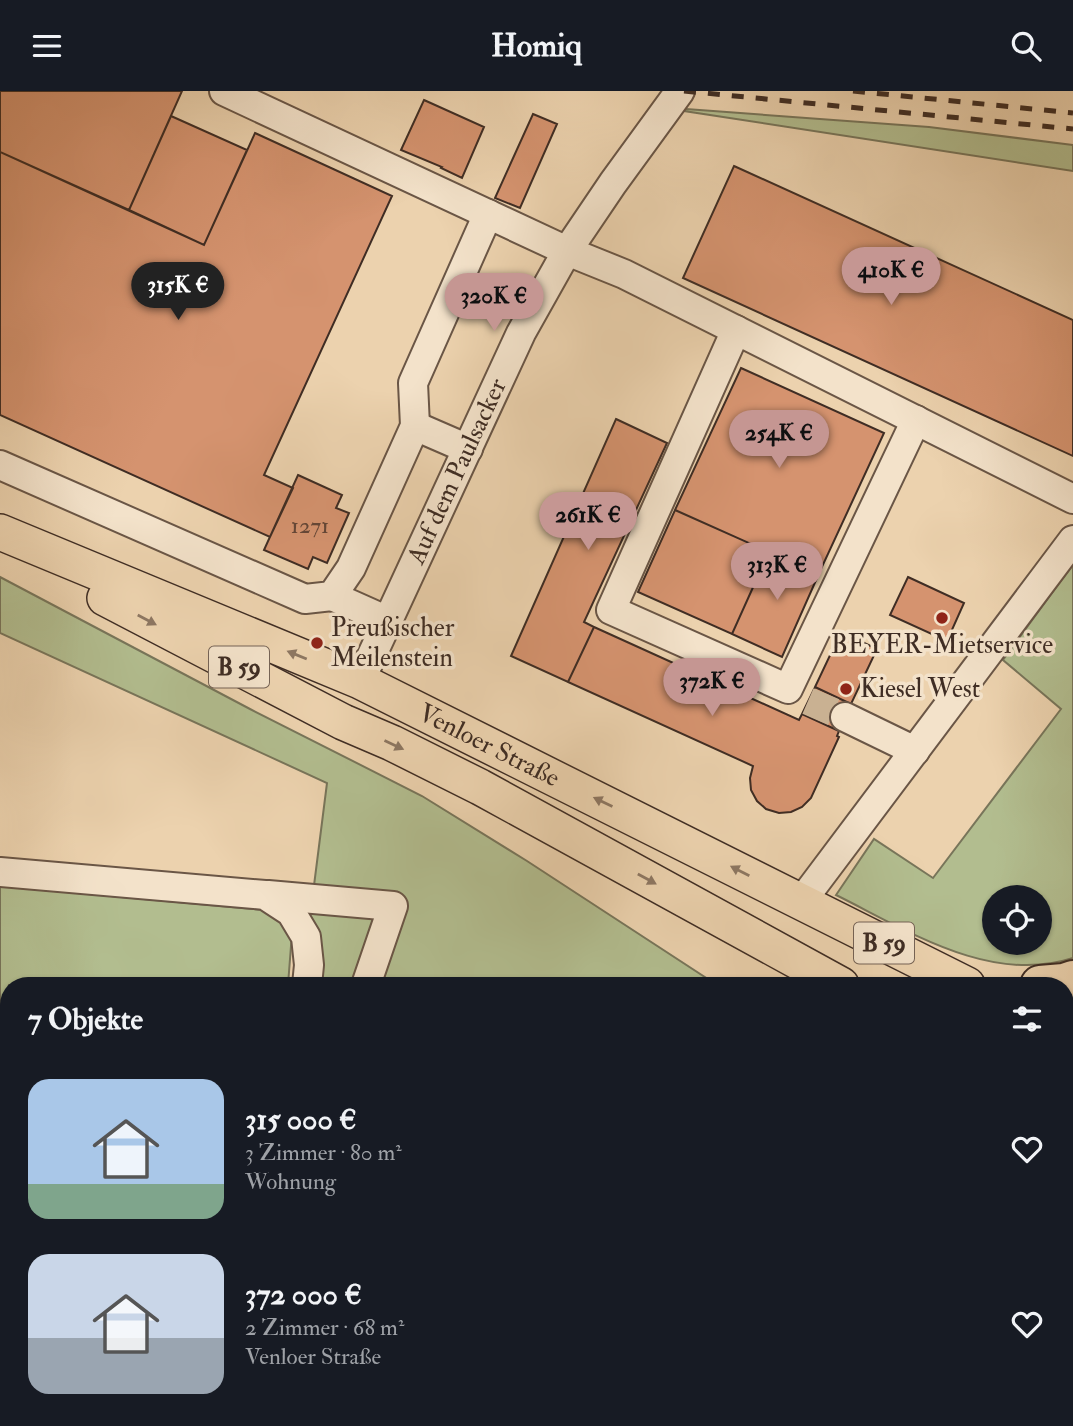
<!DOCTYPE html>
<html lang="de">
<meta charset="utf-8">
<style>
:root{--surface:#171b24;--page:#20242c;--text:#f1f3f6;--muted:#9ea1a6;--accent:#c59692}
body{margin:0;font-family:"IM FELL Double Pica",serif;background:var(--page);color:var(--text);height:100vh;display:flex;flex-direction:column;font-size:26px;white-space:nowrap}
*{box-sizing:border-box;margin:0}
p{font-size:23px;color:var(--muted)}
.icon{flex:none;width:38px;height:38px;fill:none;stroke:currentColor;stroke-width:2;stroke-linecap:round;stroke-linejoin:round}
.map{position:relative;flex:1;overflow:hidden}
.details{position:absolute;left:0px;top:886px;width:1074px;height:450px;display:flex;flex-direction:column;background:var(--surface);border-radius:28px 28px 0 0;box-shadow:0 2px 5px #0004}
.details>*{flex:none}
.fabs{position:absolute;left:982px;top:794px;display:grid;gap:14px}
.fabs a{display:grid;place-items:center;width:70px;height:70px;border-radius:50%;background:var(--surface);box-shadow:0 2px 5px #0004;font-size:35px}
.price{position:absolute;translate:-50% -60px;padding:0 16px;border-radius:24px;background:var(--accent);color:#111;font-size:23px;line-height:46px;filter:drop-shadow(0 2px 4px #0008)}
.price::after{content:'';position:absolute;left:50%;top:42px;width:21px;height:16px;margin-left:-10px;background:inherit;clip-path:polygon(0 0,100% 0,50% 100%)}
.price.current{background:#222;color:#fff}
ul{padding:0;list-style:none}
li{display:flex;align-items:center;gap:21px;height:175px;padding:0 28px}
li span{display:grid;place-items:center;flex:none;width:196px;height:140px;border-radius:21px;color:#555}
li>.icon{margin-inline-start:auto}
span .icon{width:84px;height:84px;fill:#fffc;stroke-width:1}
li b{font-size:30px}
h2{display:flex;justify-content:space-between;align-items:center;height:84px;padding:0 28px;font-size:30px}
header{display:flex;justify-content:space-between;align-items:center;height:91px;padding:0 28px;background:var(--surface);font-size:32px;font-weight:800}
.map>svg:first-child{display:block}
</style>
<header><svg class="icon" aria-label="menu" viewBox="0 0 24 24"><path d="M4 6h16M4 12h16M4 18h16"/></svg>Homiq<svg class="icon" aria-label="search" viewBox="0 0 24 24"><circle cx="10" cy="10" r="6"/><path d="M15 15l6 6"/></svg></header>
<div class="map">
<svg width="1073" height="1335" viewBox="0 0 1073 1335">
<rect width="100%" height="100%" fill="#ecd2ae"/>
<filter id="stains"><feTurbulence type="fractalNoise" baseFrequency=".00286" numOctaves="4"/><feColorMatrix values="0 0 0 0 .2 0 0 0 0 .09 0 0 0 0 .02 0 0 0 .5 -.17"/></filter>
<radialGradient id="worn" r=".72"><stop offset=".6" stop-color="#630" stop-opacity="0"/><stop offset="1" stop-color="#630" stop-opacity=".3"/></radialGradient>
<path fill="#b2bd8f" stroke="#78755a" stroke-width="2" fill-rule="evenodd" d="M686 18 929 36 1073 54V80L684 20Z
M1073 473V867C990 894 907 839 836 804L874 748 933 787 1061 618 1003 569ZM994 807H1040V852H994Z
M0 486 250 618 422 705 527 770 717 894H321L310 826 327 692 0 542Z
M0 795 263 819 277 824 292 842 288 894H9V941L0 940Z
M1066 1042 1073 1046V1335H980V1327L1066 1326Z
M644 1326H924V1335H643Z
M282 1327H337V1335H282Z"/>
<path fill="#d5936f" stroke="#3f2d24" stroke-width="2" d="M0 0H182L129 119 0 61Z
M424 9 484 36 462 87 441 77 442 76 401 59Z
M533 23 557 33 520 117 495 107Z
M171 25 247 59 204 154 129 119Z
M255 42 392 105 264 384 293 397 270 446 0 324V61L204 154Z
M734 75 1073 229V365L683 187Z
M741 277 884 342 821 478 771 456 769 461 675 419Z
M616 328 667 352 584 531 594 536 568 591 511 565Z
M298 384 342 404 336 417 349 422 327 472 313 466 308 478 264 459Z
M675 419 769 461 732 543 638 501Z
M771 456 821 478 782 566 732 543Z
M908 486 964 512 947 550 890 524Z
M594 536 799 629 802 623 839 640 837 645 839 646 811 707 802 716 791 721 779 722 766 718 757 710 751 699 750 687 753 675 568 591Z
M841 541 877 558 851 613 815 596Z
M815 596 851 613 839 640 802 623Z
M0 964 9 965V1207L0 1206Z
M0 1206 9 1207V1227L0 1226Z
M0 1226 9 1227V1326H80L79 1335H0Z
M103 1326H165L164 1335H102Z"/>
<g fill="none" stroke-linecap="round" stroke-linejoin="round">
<path stroke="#c9b192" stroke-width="28" stroke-dasharray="28 14" stroke-linecap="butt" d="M808 610 845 626"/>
<g stroke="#6a5646" stroke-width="32">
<g id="minor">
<path d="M224 0 567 160 624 183 1073 408"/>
<path d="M736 239 611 519 788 598 916 329"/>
<path d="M415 335 468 358"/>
<path d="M0 374 305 508 332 505 351 477 415 335 413 292 488 123"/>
<path d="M332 505 388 530"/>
<path id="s1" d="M360 590 521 242 567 160 613 92 680 0"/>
<path d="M845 626 915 660"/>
<path d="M0 781 265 804 291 821 306 846 309 874 307 894"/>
<path d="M268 804 393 815 366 894"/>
<path d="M801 811 1073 449"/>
<path d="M0 949 9 950"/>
<path d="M268 1335 269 1326"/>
<path d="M405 1335 406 1326"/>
<path d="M625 1335V1326"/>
</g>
</g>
<g stroke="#3f2d24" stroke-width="38">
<g id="major">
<path id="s2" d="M0 441 360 590 967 894"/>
<path d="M105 507 343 631 392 652 480 696 841 894"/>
<path d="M1066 952 1073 956"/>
<path d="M1066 1014 1073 1019"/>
</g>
</g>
<g stroke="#3f2d24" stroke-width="42">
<path id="highway" d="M1040 894 1064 892 1073 889
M952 1335 953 1326"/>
</g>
<use href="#minor" stroke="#f3e2ca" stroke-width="28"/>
<use href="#major" stroke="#ecd2ae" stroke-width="35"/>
<use href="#highway" stroke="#ecd2ae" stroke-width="38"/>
<path stroke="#3f2d24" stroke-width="5" stroke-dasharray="12 12" stroke-linecap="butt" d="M684 0 1073 38
M853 0 1073 22"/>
</g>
<defs><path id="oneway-solid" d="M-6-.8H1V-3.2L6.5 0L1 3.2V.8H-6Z" transform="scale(1.75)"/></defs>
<g fill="#8d7762">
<use href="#oneway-solid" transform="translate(147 529) rotate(28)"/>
<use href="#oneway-solid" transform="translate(297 564) rotate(-158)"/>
<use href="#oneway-solid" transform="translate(394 654) rotate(25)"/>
<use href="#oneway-solid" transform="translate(603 711) rotate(-154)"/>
<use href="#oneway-solid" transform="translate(740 780) rotate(-153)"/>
<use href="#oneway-solid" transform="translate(647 788) rotate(29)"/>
</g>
<g fill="#8f2418" stroke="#f3e2ca" stroke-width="2.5">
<circle cx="942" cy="527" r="7"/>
<circle cx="317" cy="552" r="7"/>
<circle cx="846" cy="598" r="7"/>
</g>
<g text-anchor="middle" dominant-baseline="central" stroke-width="7" stroke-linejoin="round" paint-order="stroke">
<g font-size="23" fill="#644637">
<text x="310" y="434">1271</text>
</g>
<g fill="#f3e2ca" stroke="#756356" stroke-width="2">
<rect x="209" y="555.5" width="60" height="41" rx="5"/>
<rect x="854" y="831.5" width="60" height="41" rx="5"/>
</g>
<g font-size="24" font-weight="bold" fill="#3f2d24">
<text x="239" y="576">B 59</text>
<text x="884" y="852">B 59</text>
</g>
<g font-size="26" fill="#3f2d24" stroke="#f3e2ca">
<text stroke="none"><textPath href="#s1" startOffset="231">Auf dem Paulsacker</textPath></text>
<text stroke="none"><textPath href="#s2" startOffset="534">Venloer Straße</textPath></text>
</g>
<g font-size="26" fill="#3f2d24" stroke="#f3e2ca" text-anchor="start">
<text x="331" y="537">Preußischer<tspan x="331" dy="30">Meilenstein</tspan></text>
<text x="942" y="554" text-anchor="middle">BEYER-Mietservice</text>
<text x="860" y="598">Kiesel West</text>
</g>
</g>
<rect width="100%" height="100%" filter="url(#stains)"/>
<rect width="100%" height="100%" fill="url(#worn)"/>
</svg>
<div class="fabs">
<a><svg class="icon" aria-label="locate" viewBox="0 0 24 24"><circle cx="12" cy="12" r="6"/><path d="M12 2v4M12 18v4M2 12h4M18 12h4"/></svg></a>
</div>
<b class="price" style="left:891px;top:216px">410K €</b>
<b class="price current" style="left:178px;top:231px">315K €</b>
<b class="price" style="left:494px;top:242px">320K €</b>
<b class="price" style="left:779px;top:379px">254K €</b>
<b class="price" style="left:588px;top:461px">261K €</b>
<b class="price" style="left:777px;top:511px">313K €</b>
<b class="price" style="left:712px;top:627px">372K €</b>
<section class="details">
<h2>7 Objekte<svg class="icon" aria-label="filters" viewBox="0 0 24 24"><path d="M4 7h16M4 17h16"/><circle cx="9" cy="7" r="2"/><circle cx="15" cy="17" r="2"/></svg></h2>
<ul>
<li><span style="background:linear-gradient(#a9c7e8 75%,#7fa58c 0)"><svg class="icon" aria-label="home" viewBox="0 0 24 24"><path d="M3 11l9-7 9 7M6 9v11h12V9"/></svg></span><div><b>315 000 €</b><p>3 Zimmer · 80 m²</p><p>Wohnung</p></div><svg class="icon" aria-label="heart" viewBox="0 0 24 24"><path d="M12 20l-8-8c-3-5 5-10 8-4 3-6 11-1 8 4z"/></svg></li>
<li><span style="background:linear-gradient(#c9d6e8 60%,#9aa5b1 0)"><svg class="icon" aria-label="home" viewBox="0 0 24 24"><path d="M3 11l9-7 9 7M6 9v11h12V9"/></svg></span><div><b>372 000 €</b><p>2 Zimmer · 68 m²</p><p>Venloer Straße</p></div><svg class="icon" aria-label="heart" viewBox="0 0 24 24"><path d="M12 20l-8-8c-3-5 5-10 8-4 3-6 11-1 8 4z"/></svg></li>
</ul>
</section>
</div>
